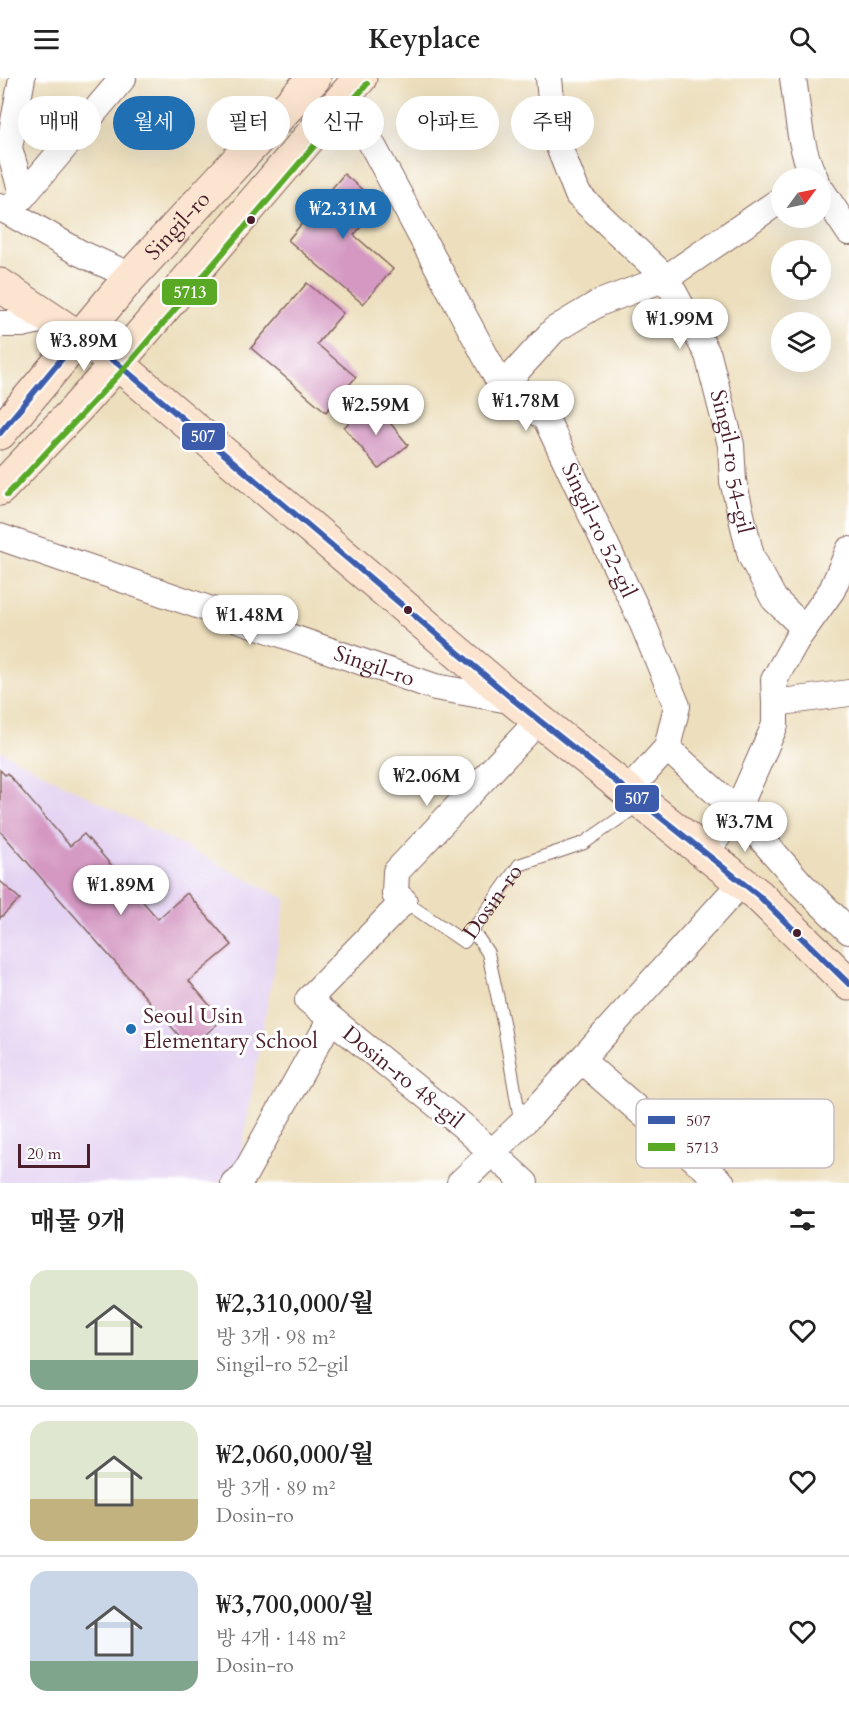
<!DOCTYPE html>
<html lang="ko">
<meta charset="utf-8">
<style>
:root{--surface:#fff;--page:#f6f6f6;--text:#222;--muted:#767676;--line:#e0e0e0;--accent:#1f6fb2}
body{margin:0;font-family:Cardo,"Noto Serif KR",serif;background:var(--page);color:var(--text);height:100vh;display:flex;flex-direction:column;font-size:22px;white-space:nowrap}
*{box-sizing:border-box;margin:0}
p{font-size:20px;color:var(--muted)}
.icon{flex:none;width:33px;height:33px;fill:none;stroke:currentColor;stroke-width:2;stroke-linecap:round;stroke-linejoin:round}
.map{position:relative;height:1105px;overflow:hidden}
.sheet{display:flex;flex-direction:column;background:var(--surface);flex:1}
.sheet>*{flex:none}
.banner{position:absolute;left:18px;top:18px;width:813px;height:54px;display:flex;gap:12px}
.needle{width:39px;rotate:57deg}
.fabs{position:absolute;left:771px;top:90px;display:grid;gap:12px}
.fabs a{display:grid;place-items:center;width:60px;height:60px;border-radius:50%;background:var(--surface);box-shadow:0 6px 24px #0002;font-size:30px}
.scale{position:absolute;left:18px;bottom:15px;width:72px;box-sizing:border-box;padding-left:6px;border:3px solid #4a1f2b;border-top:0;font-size:16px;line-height:21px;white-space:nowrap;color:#4a1f2b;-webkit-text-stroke:4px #fff;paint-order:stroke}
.price{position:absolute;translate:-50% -51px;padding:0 14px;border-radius:21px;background:#fff;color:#222;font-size:20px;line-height:39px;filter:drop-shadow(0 2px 3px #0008)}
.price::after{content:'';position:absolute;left:50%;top:36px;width:18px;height:14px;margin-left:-9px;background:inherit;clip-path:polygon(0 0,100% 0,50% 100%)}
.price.active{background:var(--accent);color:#fff}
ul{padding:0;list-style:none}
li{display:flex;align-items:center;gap:18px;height:150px;padding:0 30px}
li+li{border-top:2px solid var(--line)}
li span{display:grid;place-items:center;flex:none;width:168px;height:120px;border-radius:18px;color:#555}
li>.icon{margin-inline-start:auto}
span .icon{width:72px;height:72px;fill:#fffc;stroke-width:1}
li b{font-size:26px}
h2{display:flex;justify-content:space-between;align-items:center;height:72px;padding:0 30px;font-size:26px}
.chip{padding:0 21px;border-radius:27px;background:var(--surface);box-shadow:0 6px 24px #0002;font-size:21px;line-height:54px}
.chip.active{background:var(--accent);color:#fff}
header{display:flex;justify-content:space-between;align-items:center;height:78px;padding:0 30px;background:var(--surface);font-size:27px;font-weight:800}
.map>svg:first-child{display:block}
</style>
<header><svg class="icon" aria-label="menu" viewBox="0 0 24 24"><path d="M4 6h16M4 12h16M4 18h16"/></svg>Keyplace<svg class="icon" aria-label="search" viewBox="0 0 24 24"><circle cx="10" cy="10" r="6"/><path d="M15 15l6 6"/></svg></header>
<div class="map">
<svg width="849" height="1105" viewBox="0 0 849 1105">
<rect width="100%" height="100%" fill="#fff"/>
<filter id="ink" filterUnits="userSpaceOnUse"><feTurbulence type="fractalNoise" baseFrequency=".0167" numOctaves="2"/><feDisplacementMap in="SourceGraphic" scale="12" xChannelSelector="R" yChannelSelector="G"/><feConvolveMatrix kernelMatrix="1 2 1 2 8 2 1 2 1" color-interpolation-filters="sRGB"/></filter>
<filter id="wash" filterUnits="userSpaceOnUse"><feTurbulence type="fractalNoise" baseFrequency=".008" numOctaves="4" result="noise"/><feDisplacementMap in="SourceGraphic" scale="24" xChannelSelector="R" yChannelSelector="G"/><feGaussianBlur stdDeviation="1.35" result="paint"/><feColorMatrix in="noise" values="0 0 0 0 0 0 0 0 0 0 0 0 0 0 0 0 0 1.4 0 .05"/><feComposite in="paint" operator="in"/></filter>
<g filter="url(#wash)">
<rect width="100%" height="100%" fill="#eddfbd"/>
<path fill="#e4d3f2" d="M0 673 286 821 240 1082 218 1105H0Z"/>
<g id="blocks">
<path fill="#d498c2" d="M344 96 380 127 354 157 393 191 363 226 288 162Z
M307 205 343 235 317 266 356 299 326 334 251 270Z
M374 325 408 367 379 391 344 349Z
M0 692 5 697 7 695 70 768 84 756 158 841 187 815 232 867 189 903 222 942 190 970 0 753Z
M0 803 20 821 0 840Z"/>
</g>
</g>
<g filter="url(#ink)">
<use href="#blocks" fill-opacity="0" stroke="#83625e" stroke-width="1.5"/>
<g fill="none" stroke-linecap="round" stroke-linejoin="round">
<g stroke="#83625e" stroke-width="14">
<g id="lane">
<path id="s1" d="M404 823 464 864 519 787 584 765 640 726"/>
<path d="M470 855 478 860 488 875 504 949 521 1047"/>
</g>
</g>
<g stroke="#83625e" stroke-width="28">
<g id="street">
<path d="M22 0 9 70 23 118"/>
<path id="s2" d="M549 0 554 56 578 117 666 200 708 277 731 367 733 403 751 478 774 521 804 550"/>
<path d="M793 0C798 32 799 72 815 100"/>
<path id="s3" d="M345 16 502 309 546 341 640 539 677 628 667 670 628 713"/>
<path d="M820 110 849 154"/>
<path d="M0 129 78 174 131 198"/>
<path d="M7 133 23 118 123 0"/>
<path d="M0 246H22L49 240"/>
<path d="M502 309 554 252 599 225 666 200 782 121"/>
<path id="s4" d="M0 459 435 609 515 623"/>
<path d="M775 625 774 602 797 561 832 512 849 472"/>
<path d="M667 670 737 733 802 807 849 853"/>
<path d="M705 775 737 733 775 647V625L849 615"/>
<path d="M581 982 722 1105"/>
<path d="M234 1105 243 1099 331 941"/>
<path d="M460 1105 533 1035 742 804"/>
<path d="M525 1105 463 1048 308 922 404 823 395 816 396 794 539 642"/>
</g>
</g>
<g stroke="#83625e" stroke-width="35">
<g id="secondary">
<path d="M0 207 117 285 515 623 759 818 849 906"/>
<path id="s5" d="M0 355 131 198 314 0"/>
<path d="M0 411 76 331 117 285 360 0"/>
</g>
</g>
<use href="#lane" stroke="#fff" stroke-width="12"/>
<use href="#street" stroke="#fff" stroke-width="26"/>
<use href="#secondary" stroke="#fce5d0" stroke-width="33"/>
<g stroke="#fff" stroke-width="10">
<path id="bus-1" d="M0 355 79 260 117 285 515 623 759 818 849 906"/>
</g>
<g stroke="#fff" stroke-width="10">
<path id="bus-2" d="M7 417 124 291 367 6"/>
</g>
<use href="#bus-1" stroke="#3d5bab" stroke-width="6"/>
<use href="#bus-2" stroke="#5aa925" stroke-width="6"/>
</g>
</g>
<g fill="#4a1f2b" stroke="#fff" stroke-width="2">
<circle cx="251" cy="142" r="5"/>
<circle cx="408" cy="532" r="5"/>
<circle cx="797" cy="855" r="5"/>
</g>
<circle fill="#1f6fb2" stroke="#fff" stroke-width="2" cx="131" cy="951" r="6"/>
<g text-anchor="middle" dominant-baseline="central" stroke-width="6" stroke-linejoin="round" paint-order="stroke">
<g font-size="22" fill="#4a1f2b" stroke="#fff">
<text stroke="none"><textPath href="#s5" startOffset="273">Singil-ro</textPath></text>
<text stroke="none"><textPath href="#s2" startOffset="440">Singil-ro 54-gil</textPath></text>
<text stroke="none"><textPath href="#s3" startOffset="510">Singil-ro 52-gil</textPath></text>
<text stroke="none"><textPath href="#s4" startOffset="396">Singil-ro</textPath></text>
<text stroke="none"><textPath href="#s1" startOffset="122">Dosin-ro</textPath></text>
<text transform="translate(403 999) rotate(39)">Dosin-ro 48-gil</text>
</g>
<g font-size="22" fill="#4a1f2b" stroke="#fff" text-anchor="start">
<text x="143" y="938">Seoul Usin<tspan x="143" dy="25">Elementary School</tspan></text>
</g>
</g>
<rect x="636" y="1021" width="198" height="69" rx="9" fill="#fff" stroke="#c9bcbf" stroke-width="1.5"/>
<rect x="648" y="1038" width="27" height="8" fill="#3d5bab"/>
<rect x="648" y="1065" width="27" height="8" fill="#5aa925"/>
<g font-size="16" fill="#4a1f2b">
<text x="686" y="1048">507</text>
<text x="686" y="1075">5713</text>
</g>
<g stroke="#fff" stroke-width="2">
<rect x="161" y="200" width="57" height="28" rx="6" fill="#5aa925"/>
<rect x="181" y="344" width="45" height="29" rx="6" fill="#3d5bab"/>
<rect x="614" y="706" width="46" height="29" rx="6" fill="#3d5bab"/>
</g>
<g font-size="16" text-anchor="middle" font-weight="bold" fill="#fff">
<text x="190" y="220">5713</text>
<text x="203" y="364">507</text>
<text x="637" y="726">507</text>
</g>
</svg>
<div class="fabs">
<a><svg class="needle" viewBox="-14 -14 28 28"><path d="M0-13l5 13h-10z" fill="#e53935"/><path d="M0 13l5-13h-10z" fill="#767676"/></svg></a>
<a><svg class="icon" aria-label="locate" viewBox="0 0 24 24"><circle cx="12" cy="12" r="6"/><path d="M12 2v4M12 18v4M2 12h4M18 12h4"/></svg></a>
<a><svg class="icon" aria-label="layers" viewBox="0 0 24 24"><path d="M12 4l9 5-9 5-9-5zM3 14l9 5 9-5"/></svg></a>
</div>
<div class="scale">20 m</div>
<b class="price active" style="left:343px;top:162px">₩2.31M</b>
<b class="price" style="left:680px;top:272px">₩1.99M</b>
<b class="price" style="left:84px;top:294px">₩3.89M</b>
<b class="price" style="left:526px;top:354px">₩1.78M</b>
<b class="price" style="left:376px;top:358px">₩2.59M</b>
<b class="price" style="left:250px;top:568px">₩1.48M</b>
<b class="price" style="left:427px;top:729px">₩2.06M</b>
<b class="price" style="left:745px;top:775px">₩3.7M</b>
<b class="price" style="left:121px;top:838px">₩1.89M</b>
<div class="banner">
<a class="chip">매매</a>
<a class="chip active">월세</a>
<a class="chip">필터</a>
<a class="chip">신규</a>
<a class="chip">아파트</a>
<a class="chip">주택</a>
</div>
</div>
<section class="sheet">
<h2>매물 9개<svg class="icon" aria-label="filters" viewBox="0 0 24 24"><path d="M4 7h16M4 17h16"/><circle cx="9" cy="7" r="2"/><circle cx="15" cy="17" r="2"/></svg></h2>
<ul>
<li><span style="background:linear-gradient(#dfe7d0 75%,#7fa58c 0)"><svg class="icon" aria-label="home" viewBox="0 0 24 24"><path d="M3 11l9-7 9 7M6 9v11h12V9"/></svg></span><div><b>₩2,310,000/월</b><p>방 3개 · 98 m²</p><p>Singil-ro 52-gil</p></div><svg class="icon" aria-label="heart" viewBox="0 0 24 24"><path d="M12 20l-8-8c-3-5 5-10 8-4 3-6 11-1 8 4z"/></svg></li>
<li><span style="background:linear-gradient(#dfe7d0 65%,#c2b280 0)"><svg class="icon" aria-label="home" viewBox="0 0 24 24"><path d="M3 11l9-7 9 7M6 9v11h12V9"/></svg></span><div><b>₩2,060,000/월</b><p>방 3개 · 89 m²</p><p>Dosin-ro</p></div><svg class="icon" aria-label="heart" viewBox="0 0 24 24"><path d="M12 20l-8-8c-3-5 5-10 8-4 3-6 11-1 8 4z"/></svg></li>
<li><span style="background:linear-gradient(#c9d6e8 75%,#7fa58c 0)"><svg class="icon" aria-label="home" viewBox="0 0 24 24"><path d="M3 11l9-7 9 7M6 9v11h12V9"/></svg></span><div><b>₩3,700,000/월</b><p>방 4개 · 148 m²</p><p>Dosin-ro</p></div><svg class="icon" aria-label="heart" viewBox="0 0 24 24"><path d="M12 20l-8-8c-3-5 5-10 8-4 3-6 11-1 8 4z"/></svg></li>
</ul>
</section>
